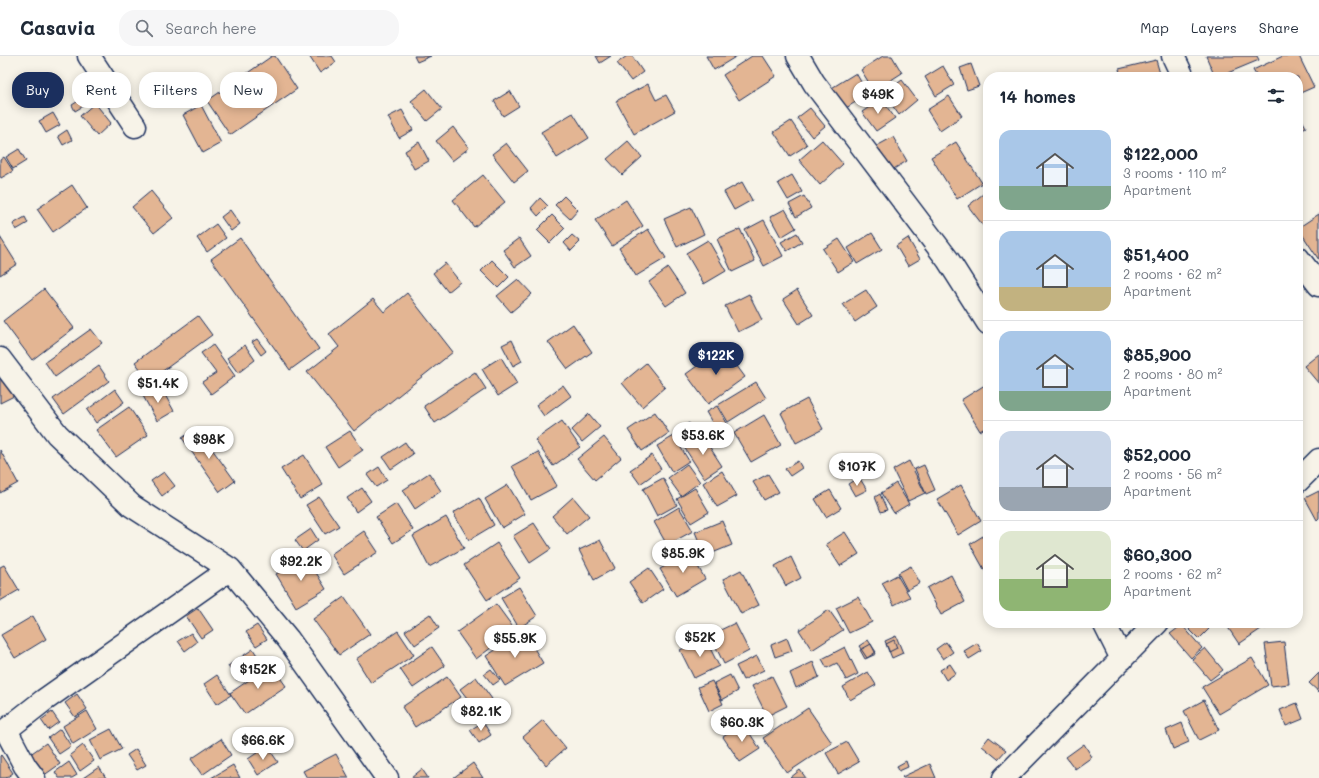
<!DOCTYPE html>
<meta charset="utf-8">
<style>
:root{--surface:#fff;--page:#f6f6f7;--text:#1f2937;--muted:#747a83;--line:#e0e1e3;--accent:#1b2f5e}
body{margin:0;font-family:Mali,sans-serif;background:var(--page);color:var(--text);height:100vh;display:flex;flex-direction:column;font-size:15px;white-space:nowrap}
*{box-sizing:border-box;margin:0}
p{font-size:13px;color:var(--muted)}
.icon{flex:none;width:22px;height:22px;fill:none;stroke:currentColor;stroke-width:2;stroke-linecap:round;stroke-linejoin:round}
.map{position:relative;flex:1;overflow:hidden}
.side{position:absolute;left:983px;top:16px;width:320px;height:556px;display:flex;flex-direction:column;background:var(--surface);border-radius:16px;box-shadow:0 2px 10px #0003}
.side>*{flex:none}
.banner{position:absolute;left:12px;top:16px;width:380px;height:36px;display:flex;gap:8px}
.price{position:absolute;translate:-50% -34px;padding:0 9px;border-radius:14px;background:#fff;color:#222;font-size:13px;line-height:26px;filter:drop-shadow(0 1px 2px #0008)}
.price::after{content:'';position:absolute;left:50%;top:24px;width:12px;height:9px;margin-left:-6px;background:inherit;clip-path:polygon(0 0,100% 0,50% 100%)}
.price.current{background:var(--accent);color:#fff}
ul{padding:0;list-style:none}
li{display:flex;align-items:center;gap:12px;height:100px;padding:0 16px}
li+li{border-top:1px solid var(--line)}
li span{display:grid;place-items:center;flex:none;width:112px;height:80px;border-radius:12px;color:#555}
li>.icon{margin-inline-start:auto}
span .icon{width:48px;height:48px;fill:#fffc;stroke-width:1}
li b{font-size:17px}
h2{display:flex;justify-content:space-between;align-items:center;height:48px;padding:0 16px;font-size:17px}
.tag{padding:0 14px;border-radius:16px;background:var(--surface);box-shadow:0 2px 10px #0003;font-size:14px;line-height:36px}
.tag.current{background:var(--accent);color:#fff}
header{display:flex;align-items:center;gap:24px;box-sizing:border-box;height:56px;padding:0 20px;background:var(--surface);border-bottom:1px solid var(--line)}
header strong{font-size:19px}
nav{display:flex;gap:22px;margin-inline-start:auto;font-size:14px}
.search{width:280px;height:36px;background:var(--page);display:flex;align-items:center;gap:10px;box-sizing:border-box;padding:0 14px;border-radius:16px;color:var(--muted);font-size:15px}
.map>svg:first-child{display:block}
</style>
<header>
<strong>Casavia</strong>
<div class="search"><svg class="icon" aria-label="search" viewBox="0 0 24 24"><circle cx="10" cy="10" r="6"/><path d="M15 15l6 6"/></svg>Search here</div>
<nav><a>Map</a><a>Layers</a><a>Share</a></nav>
</header>
<div class="map">
<svg width="1319" height="722" viewBox="0 0 1319 722">
<rect width="100%" height="100%" fill="#f7f3e8"/>
<filter id="ink" filterUnits="userSpaceOnUse"><feTurbulence type="fractalNoise" baseFrequency=".025" numOctaves="2"/><feDisplacementMap in="SourceGraphic" scale="8" xChannelSelector="R" yChannelSelector="G"/><feConvolveMatrix kernelMatrix="1 2 1 2 8 2 1 2 1" color-interpolation-filters="sRGB"/></filter>
<g filter="url(#ink)">
<path fill="#e3b593" stroke="#1b2f5e" d="M272 0H275L297 33 230 79 207 45Z
M309 0H332L336 6 320 17Z
M414 0H431L417 6Z
M596 0H611L600 7Z
M627 0H632L643 16 631 25 617 7Z
M706 0H737L714 14Z
M752 0H763L776 20 739 44 723 19Z
M883 0H892L902 17 874 35 861 14Z
M1206 0H1257L1259 4 1218 21H1215Z
M1283 0H1299L1314 31 1298 38V21H1257L1253 14Z
M1156 4 1161 21H1121L1119 13Z
M971 8 979 30 967 34 960 12Z
M943 10 954 29 936 40 925 21Z
M856 17 868 38 843 54 830 33Z
M902 24 917 44 899 59 884 38Z
M648 28 656 44 666 39 675 55 634 78 616 45Z
M426 33 442 53 427 65 411 45Z
M510 35 519 50 503 60 494 45Z
M88 39 92 45 75 55 72 49Z
M949 40 962 60 940 75 927 54Z
M881 43 895 62 876 75 862 56Z
M95 47 111 67 97 80 80 60Z
M201 49 221 87 203 97 183 59Z
M810 52 825 70 812 81 797 62Z
M402 54 413 74 399 82 388 61Z
M53 57 60 69 46 77 39 65Z
M573 57 589 82 557 102 541 76Z
M1298 57 1306 71 1298 75Z
M791 65 807 89 790 100 774 76Z
M453 71 469 92 452 105 436 85Z
M67 74 72 84 63 89 58 80Z
M893 81 907 105 887 117 873 92Z
M822 84 843 108 820 129 799 104Z
M628 85 642 101 622 119 607 103Z
M419 86 429 105 414 113 405 95Z
M956 86 982 127 957 143 931 101Z
M506 87 528 115 514 126 492 98Z
M19 93 26 105 13 113 6 101Z
M4 101 13 115 1 122 0 120V104Z
M483 119 505 146 474 171 453 144Z
M792 119 802 136 788 144 778 127Z
M742 126 752 144 734 154 724 136Z
M72 129 87 152 53 176 37 153Z
M988 134V176L968 150Z
M151 135 173 162 154 177 132 151Z
M564 140 578 154 570 163 555 149Z
M804 140 811 152 796 161 789 148Z
M540 142 548 150 538 160 531 152Z
M626 144 643 170 612 190 595 164Z
M691 151 704 178 677 191 664 163Z
M785 153 796 172 781 181 770 161Z
M230 154 240 168 231 175 221 161Z
M1319 158V204L1298 172Z
M552 159 565 172 550 187 537 174Z
M25 161 28 167 16 174 13 168Z
M764 164 783 200 764 210 745 174Z
M216 168 226 182 207 196 197 182Z
M648 173 666 202 636 220 619 192Z
M740 173 755 205 732 216 717 183Z
M797 177 802 186 787 195 781 186Z
M872 177 882 193 857 208 848 192Z
M572 179 580 186 571 195 564 187Z
M0 181 17 208 0 219Z
M240 182 319 293 290 314 211 203Z
M519 182 531 200 515 211 503 194Z
M908 182 920 203 908 210 896 190Z
M839 183 854 206 838 216 823 193Z
M708 184 726 215 704 228 686 197Z
M492 204 509 221 498 232 481 215Z
M445 207 460 226 448 236 433 217Z
M668 212 685 237 666 250 649 226Z
M518 223 532 238 511 256 497 240Z
M44 233 74 272 32 304 3 265Z
M797 234 813 259 799 268 783 243Z
M866 234 877 251 855 266 843 248Z
M407 237 453 296 354 375 307 316 339 291 329 278 373 243 384 256Z
M749 238 762 264 738 276 725 250Z
M198 260 212 279 149 325 135 306Z
M573 268 592 296 568 313 548 286Z
M91 273 102 287 55 321 45 306Z
M257 283 266 295 261 299 252 286Z
M512 284 522 305 513 310 502 289Z
M213 289 235 320 211 338 202 326 216 317 201 297Z
M245 289 255 304 238 317 227 302Z
M723 291 745 321 708 348 686 318Z
M1319 298V328L1304 310Z
M501 301 517 328 498 340 482 313Z
M646 307 665 331 642 351 622 327Z
M99 310 109 325 64 358 53 343Z
M475 316 486 333 435 367 424 350Z
M4 319 16 339 0 347V321Z
M756 326 766 342 728 366 718 349Z
M988 327V370L980 375 961 344Z
M563 329 571 340 544 360 536 349Z
M160 330 174 355 157 365 143 340Z
M115 333 124 346 96 367 87 354Z
M807 343 823 373 796 387 781 357Z
M717 350 728 369 717 375 706 356Z
M129 351 148 379 116 401 96 374Z
M655 356 669 377 642 395 628 374Z
M589 358 600 371 582 386 572 374Z
M764 359 781 389 751 406 734 377Z
M562 365 580 391 553 410 535 384Z
M689 367 695 378 681 387 674 376Z
M197 372 235 425 220 436 182 382Z
M350 375 363 394 338 411 325 391Z
M702 379 722 410 704 422 684 391Z
M674 380 689 405 672 416 657 390Z
M604 381 621 402 595 424 577 403Z
M405 386 413 398 391 413 383 401Z
M0 394 18 427 0 437Z
M538 396 557 430 531 444 512 410Z
M304 399 323 429 300 443 281 413Z
M652 399 661 413 640 428 630 414Z
M798 405 802 412 790 420 785 413Z
M909 405 925 437 908 445 893 414Z
M687 408 700 426 681 440 668 422Z
M924 409 935 434 926 438 915 413Z
M379 411 387 424 376 431 367 419Z
M722 415 737 440 717 451 703 427Z
M164 416 175 430 162 440 151 425Z
M429 417 441 435 415 453 403 434Z
M768 418 779 436 764 444 753 426Z
M859 421 867 434 855 440 848 428Z
M663 422 677 449 657 460 643 433Z
M896 427 909 448 894 457 881 437Z
M508 429 525 458 502 472 485 443Z
M961 429 981 465 958 479 937 443Z
M362 432 371 445 356 456 347 442Z
M695 432 709 456 691 467 677 443Z
M830 434 841 452 826 461 815 443Z
M1319 435V462L1317 464 1305 442Z
M880 438 887 454 881 456 875 441Z
M319 441 339 470 325 478 306 449Z
M573 441 589 460 567 478 552 460Z
M479 442 494 469 469 484 453 457Z
M396 448 413 474 393 487 376 461Z
M679 451 693 475 667 489 654 466Z
M446 461 464 492 429 511 413 480Z
M722 465 732 489 705 500 695 476Z
M534 467 551 493 530 507 513 480Z
M311 473 318 484 303 495 295 484Z
M364 475 378 496 344 518 331 498Z
M845 476 859 498 840 510 826 488Z
M983 480 988 490V513L985 515 970 488Z
M600 484 615 512 594 524 579 494Z
M497 487 520 522 487 544 464 509Z
M690 496 705 523 676 540 660 513Z
M306 500 326 533 296 551 276 518Z
M791 501 801 522 786 530 775 510Z
M4 509 19 534 0 545V511Z
M911 510 920 527 907 534 898 517Z
M649 512 663 533 643 547 629 526Z
M741 514 759 549 741 558 723 523Z
M897 519 910 541 894 549 882 527Z
M951 519 965 546 941 559 927 532Z
M519 531 537 560 519 572 501 542Z
M344 541 370 578 339 599 313 563Z
M858 541 872 566 849 577 836 552Z
M496 548 515 574 476 603 457 576Z
M198 552 213 574 201 582 186 560Z
M829 554 843 574 812 594 799 574Z
M430 558 439 572 415 589 405 575Z
M33 560 46 583 15 602 1 579Z
M735 567 749 595 724 608 710 579Z
M1188 567H1203L1209 573 1199 583 1186 570Z
M1225 567H1257L1261 573 1239 588Z
M1261 567H1274L1265 573Z
M257 569 267 583 256 590 246 576Z
M1182 569 1202 592 1191 602 1170 578Z
M398 575 414 599 371 627 356 603Z
M524 576 543 607 505 630 486 600Z
M191 577 197 586 185 595 178 585Z
M896 580 903 597 892 602 885 585Z
M705 582 719 610 694 622 680 594Z
M787 582 792 595 775 601 771 589Z
M868 584 876 596 867 602 859 590Z
M894 584 897 592 889 596 886 588Z
M946 586 953 596 943 603 936 593Z
M1284 586 1289 628 1271 630 1265 588Z
M977 587 982 595 969 603 964 595Z
M871 588 876 598 865 603 860 594Z
M432 591 445 610 413 632 400 613Z
M845 591 858 618 846 624 837 607 827 612 822 603Z
M1205 592 1223 614 1210 624 1192 603Z
M253 593 262 607 237 624 228 610Z
M757 600 764 614 743 624 736 610Z
M1252 602 1268 629 1219 658 1202 631Z
M813 606 819 621 796 632 790 617Z
M950 608 956 617 946 624 940 614Z
M271 609 286 630 245 658 230 637Z
M491 613 500 624 493 629 484 618Z
M868 616 876 629 850 644 843 631Z
M1319 617V636L1309 627Z
M217 619 231 639 217 648 204 628Z
M730 619 738 635 722 644 714 627Z
M772 620 787 650 767 660 752 630Z
M447 621 461 641 415 671 402 651Z
M476 621 492 643 477 655 460 633Z
M712 625 723 648 709 655 698 631Z
M77 638 87 653 75 661 65 647Z
M1204 644 1219 674 1199 684 1184 655Z
M1297 647 1303 663 1286 670 1280 654Z
M808 652 832 687 787 717 763 682Z
M87 655 97 673 73 688 63 670Z
M52 656 59 666 48 674 41 664Z
M543 664 566 692 546 709 523 681Z
M483 666 491 679 479 687 470 674Z
M743 667 760 693 740 706 723 681Z
M1182 667 1189 686 1173 693 1166 674Z
M60 673 71 690 59 698 48 682Z
M111 673 122 693 100 704 90 684Z
M989 681 1006 694 998 703 982 690Z
M221 683 231 699 202 719 191 703Z
M847 686 859 706 838 718 826 697Z
M46 687 60 708 43 720 29 699Z
M1084 688 1092 701 1075 713 1066 701Z
M83 689 94 705 80 715 70 699Z
M267 690 278 706 258 719 248 703Z
M136 693 146 709 137 714 127 699Z
M336 698 349 722H307L303 715Z
M1 699 13 717 6 722H0V700Z
M906 705 908 711 899 715 897 710Z
M69 706 77 719 72 722H59L55 716Z
M473 707 483 722H453Z
M930 708 936 722H903L902 721Z
M233 709 240 722H211Z
M99 711 106 722H83Z
M422 713 428 722H411Z
M800 714 806 722H790Z"/>
<g fill="none" stroke-linecap="round" stroke-linejoin="round">
<g stroke="#1b2f5e" stroke-width="25">
<path id="minor" d="M89 0 135 70
M798 0 814 27 948 204 988 267
M1173 0 1183 21
M1298 202 1319 229
M0 303 57 378 132 450 230 513 288 583 387 722
M1298 425 1319 404
M1104 567 1122 603
M34 722 25 710 6 674 43 645 230 513
M1004 722 1157 567"/>
</g>
<use href="#minor" stroke="#f7f3e8" stroke-width="22"/>
</g>
</g>
</svg>
<b class="price" style="left:878px;top:59px">$49K</b>
<b class="price current" style="left:716px;top:320px">$122K</b>
<b class="price" style="left:158px;top:348px">$51.4K</b>
<b class="price" style="left:703px;top:400px">$53.6K</b>
<b class="price" style="left:209px;top:404px">$98K</b>
<b class="price" style="left:857px;top:431px">$107K</b>
<b class="price" style="left:683px;top:518px">$85.9K</b>
<b class="price" style="left:301px;top:526px">$92.2K</b>
<b class="price" style="left:700px;top:602px">$52K</b>
<b class="price" style="left:515px;top:603px">$55.9K</b>
<b class="price" style="left:258px;top:634px">$152K</b>
<b class="price" style="left:481px;top:676px">$82.1K</b>
<b class="price" style="left:742px;top:687px">$60.3K</b>
<b class="price" style="left:263px;top:705px">$66.6K</b>
<div class="banner">
<a class="tag current">Buy</a>
<a class="tag">Rent</a>
<a class="tag">Filters</a>
<a class="tag">New</a>
</div>
<section class="side">
<h2>14 homes<svg class="icon" aria-label="filters" viewBox="0 0 24 24"><path d="M4 7h16M4 17h16"/><circle cx="9" cy="7" r="2"/><circle cx="15" cy="17" r="2"/></svg></h2>
<ul>
<li><span style="background:linear-gradient(#a9c7e8 70%,#7fa58c 0)"><svg class="icon" aria-label="home" viewBox="0 0 24 24"><path d="M3 11l9-7 9 7M6 9v11h12V9"/></svg></span><div><b>$122,000</b><p>3 rooms · 110 m²</p><p>Apartment</p></div></li>
<li><span style="background:linear-gradient(#a9c7e8 70%,#c2b280 0)"><svg class="icon" aria-label="home" viewBox="0 0 24 24"><path d="M3 11l9-7 9 7M6 9v11h12V9"/></svg></span><div><b>$51,400</b><p>2 rooms · 62 m²</p><p>Apartment</p></div></li>
<li><span style="background:linear-gradient(#a9c7e8 75%,#7fa58c 0)"><svg class="icon" aria-label="home" viewBox="0 0 24 24"><path d="M3 11l9-7 9 7M6 9v11h12V9"/></svg></span><div><b>$85,900</b><p>2 rooms · 80 m²</p><p>Apartment</p></div></li>
<li><span style="background:linear-gradient(#c9d6e8 70%,#9aa5b1 0)"><svg class="icon" aria-label="home" viewBox="0 0 24 24"><path d="M3 11l9-7 9 7M6 9v11h12V9"/></svg></span><div><b>$52,000</b><p>2 rooms · 56 m²</p><p>Apartment</p></div></li>
<li><span style="background:linear-gradient(#dfe7d0 60%,#8fb573 0)"><svg class="icon" aria-label="home" viewBox="0 0 24 24"><path d="M3 11l9-7 9 7M6 9v11h12V9"/></svg></span><div><b>$60,300</b><p>2 rooms · 62 m²</p><p>Apartment</p></div></li>
</ul>
</section>
</div>
